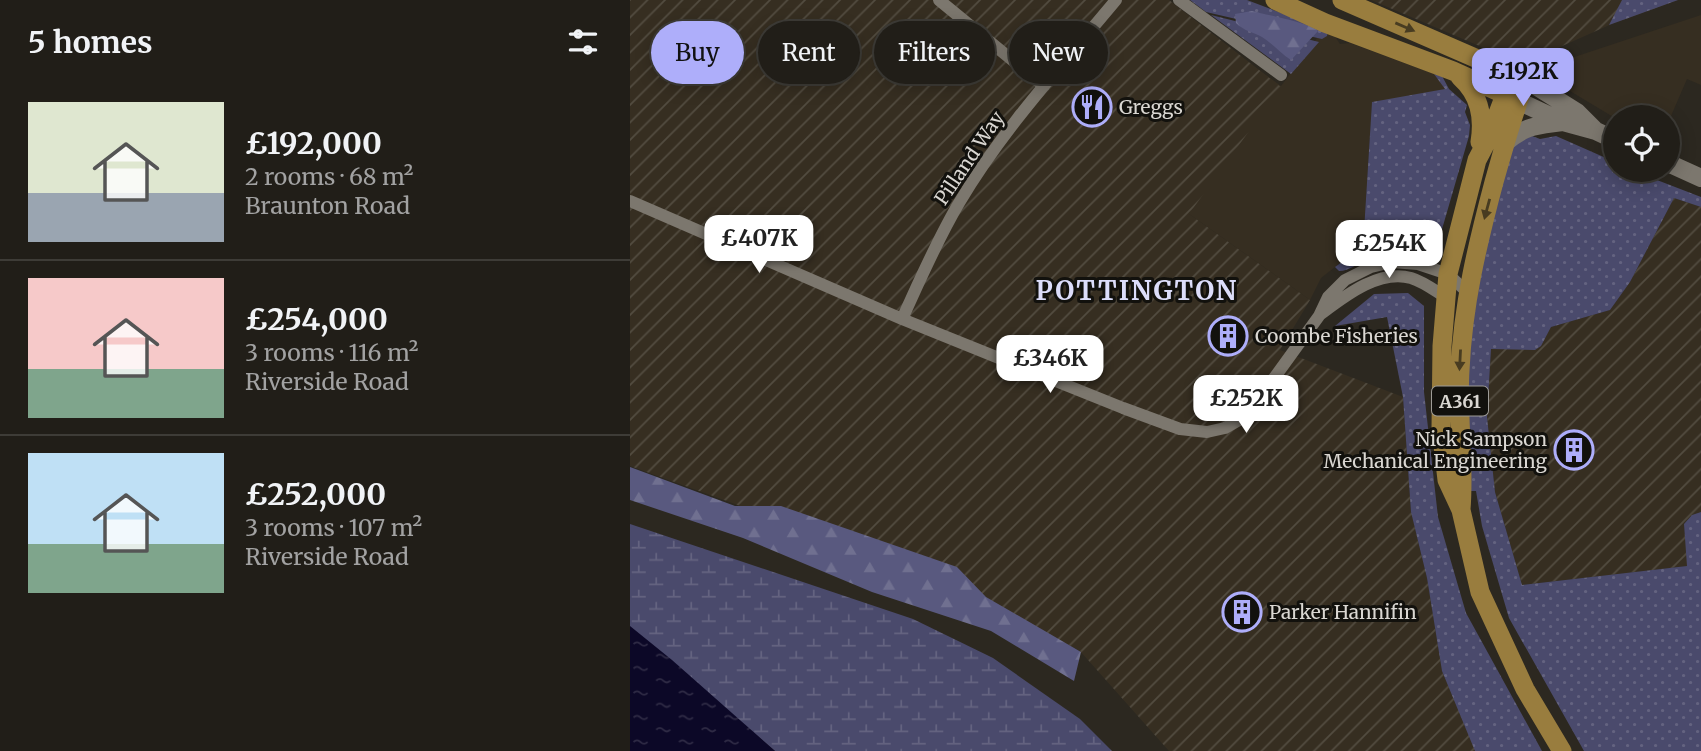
<!DOCTYPE html>
<meta charset="utf-8">
<style>
:root{--surface:#211e18;--page:#2d2b25;--text:#f1f3f6;--muted:#a2a2a2;--line:#3e3c37;--accent:#aeaefa}
body{margin:0;font-family:Merriweather,serif;background:var(--page);color:var(--text);height:100vh;display:flex;flex-direction:column;font-size:26px;white-space:nowrap}
*{box-sizing:border-box;margin:0}
p{font-size:23px;color:var(--muted)}
.icon{flex:none;width:38px;height:38px;fill:none;stroke:currentColor;stroke-width:2;stroke-linecap:round;stroke-linejoin:round}
.map{position:relative;flex:1;overflow:hidden}
.drawer{display:flex;flex-direction:column;background:var(--surface);width:630px}
.drawer>*{flex:none}
.hud{position:absolute;left:21px;top:21px;width:665px;height:63px;display:flex;gap:14px}
.fabs{position:absolute;left:973px;top:105px;display:grid;gap:14px}
.fabs a{display:grid;place-items:center;width:77px;height:77px;border-radius:50%;background:var(--surface);box-shadow:0 4px 18px #0003,0 0 0 2px var(--line);font-size:35px}
.price{position:absolute;translate:-50% -60px;padding:0 16px;border-radius:14px;background:#fff;color:#222;font-size:23px;line-height:46px;filter:drop-shadow(0 2px 4px #0008)}
.price::after{content:'';position:absolute;left:50%;top:42px;width:21px;height:16px;margin-left:-10px;background:inherit;clip-path:polygon(0 0,100% 0,50% 100%)}
.price.active{background:var(--accent);color:#111}
ul{padding:0;list-style:none}
li{display:flex;align-items:center;gap:21px;height:175px;padding:0 28px}
li+li{border-top:2px solid var(--line)}
li span{display:grid;place-items:center;flex:none;width:196px;height:140px;border-radius:0px;color:#555}
li>.icon{margin-inline-start:auto}
span .icon{width:84px;height:84px;fill:#fffc;stroke-width:1}
li b{font-size:30px}
h2{display:flex;justify-content:space-between;align-items:center;height:84px;padding:0 28px;font-size:30px}
.tag{padding:0 24px;border-radius:32px;background:var(--surface);box-shadow:0 4px 18px #0003,0 0 0 2px var(--line);font-size:24px;line-height:63px}
.tag.active{background:var(--accent);color:#111}
main{display:flex;flex:1;min-height:0}
.map>svg:first-child{display:block}
</style>
<main>
<section class="drawer">
<h2>5 homes<svg class="icon" aria-label="filters" viewBox="0 0 24 24"><path d="M4 7h16M4 17h16"/><circle cx="9" cy="7" r="2"/><circle cx="15" cy="17" r="2"/></svg></h2>
<ul>
<li><span style="background:linear-gradient(#dfe7d0 65%,#9aa5b1 0)"><svg class="icon" aria-label="home" viewBox="0 0 24 24"><path d="M3 11l9-7 9 7M6 9v11h12V9"/></svg></span><div><b>£192,000</b><p>2 rooms · 68 m²</p><p>Braunton Road</p></div></li>
<li><span style="background:linear-gradient(#f6c9c9 65%,#7fa58c 0)"><svg class="icon" aria-label="home" viewBox="0 0 24 24"><path d="M3 11l9-7 9 7M6 9v11h12V9"/></svg></span><div><b>£254,000</b><p>3 rooms · 116 m²</p><p>Riverside Road</p></div></li>
<li><span style="background:linear-gradient(#bfe0f5 65%,#7fa58c 0)"><svg class="icon" aria-label="home" viewBox="0 0 24 24"><path d="M3 11l9-7 9 7M6 9v11h12V9"/></svg></span><div><b>£252,000</b><p>3 rooms · 107 m²</p><p>Riverside Road</p></div></li>
</ul>
</section>
<div class="map">
<svg width="1071" height="751" viewBox="0 0 1071 751">
<defs>
<pattern id="industrial-furrows" width="10" height="10" patternUnits="userSpaceOnUse" patternTransform="scale(1.75)"><rect width="10" height="10" fill="#362e21"/><path d="M-1 1l2-2M0 10L10 0M9 11l2-2" fill="none" stroke="#524c40"/></pattern>
<pattern id="green-dots" width="8" height="8" patternUnits="userSpaceOnUse" patternTransform="scale(1.75)"><rect width="8" height="8" fill="#4a4a6c"/><path d="M2 2h.1M6 6h.1" fill="none" stroke="#646380" stroke-width="1.8" stroke-linecap="round"/></pattern>
<pattern id="forest-firs" width="22" height="20" patternUnits="userSpaceOnUse" patternTransform="scale(1.75)"><rect width="22" height="20" fill="#59597f"/><path d="M5 1l3.5 6h-7zM16 11l3.5 6h-7z" fill="#707090"/></pattern>
<pattern id="wetland-marsh" width="20" height="14" patternUnits="userSpaceOnUse" patternTransform="scale(1.75)"><rect width="20" height="14" fill="#4a4a6c"/><path d="M1 5h8M5 5V1M11 12h8M15 12V8" fill="none" stroke="#646380"/></pattern>
<pattern id="water-ripples" width="26" height="14" patternUnits="userSpaceOnUse" patternTransform="scale(1.75)"><rect width="26" height="14" fill="#0c0827"/><path d="M2 4q2-2 4 0t4 0M15 11q2-2 4 0t4 0" fill="none" stroke="#2f2b45"/></pattern>
</defs>
<rect width="100%" height="100%" fill="#2c2820"/>
<path fill="#362e21" d="M533 0 651 86 693 30 704 35 710 44 720 43 804 74 816 89 742 103 733 247 719 256 691 278 680 300 559 214Z
M1071 15V85L1057 79 1038 123V117L985 118 905 70Z"/>
<path fill="url(#industrial-furrows)" d="M0 0H539L651 87 559 214 680 300 650 350 773 397 781 512 797 578 812 671 847 751H539L450 651 351 599 105 504 0 466Z
M741 0H1048L984 23 892 64Z
M1044 198 1071 207V512L1062 515 1054 524 1058 566 892 585 865 492 857 417 861 349H905L911 345 921 327 980 310 1000 282Z"/>
<path fill="url(#green-dots)" d="M560 0H617L698 31 697 36 692 39 576 12Z
M992 0H1048L979 25Z
M581 15 689 42 661 74Z
M804 74 812 76 819 89 837 105 835 112 840 125 839 136 808 243 804 249 793 253 792 257C773 254 754 251 735 260 726 264 720 271 709 271L705 267 733 247 742 102 815 89Z
M902 136 910 139 926 136 985 162V170H1001L1071 197V207L1044 198 1000 282 980 310 921 327 911 346 905 350 861 349 857 417 865 492 892 585 1057 566 1054 524 1062 515 1071 512V751H954L879 618 852 526 846 491H839V313L882 145Z
M778 293 794 306V392L808 517 836 613 912 751H845L812 671 797 578 781 512 773 397 757 317 705 326 744 294Z"/>
<path fill="url(#forest-firs)" d="M622 11C636 15 680 23 688 31L661 60C650 53 642 43 632 37 623 32 614 31 606 23L605 14Z
M0 467 105 506H151L327 567 356 597 451 652 444 681 361 631 242 592 113 538 0 500Z"/>
<path fill="url(#wetland-marsh)" d="M0 524 283 619 363 658 450 719 482 751H145L0 627Z"/>
<path fill="url(#water-ripples)" d="M0 626 42 660 145 751H0Z"/>
<g fill="none" stroke-linecap="round" stroke-linejoin="round">
<path stroke="#7c776e" stroke-width="12" d="M309 0 414 86
M549 0 651 75
M0 201 272 319 493 408 550 429 577 432 595 428 609 420 624 406 689 316 698 297 715 280 741 267 762 262 788 264 818 274 837 292
M691 314C715 296 749 269 781 278 794 282 804 290 815 297
M272 319C290 280 307 240 329 203 372 130 432 65 486 0"/>
<path stroke="#7c776e" stroke-width="18" d="M896 80 947 112 964 129
M888 101 933 122 966 131 985 140
M875 143C896 125 906 126 933 122
M1038 163 1071 178"/>
<path stroke="#997d3e" stroke-width="19" d="M645 0 695 23 823 71 887 100
M712 0 896 80C883 113 874 147 864 182 847 246 833 304 830 370 827 416 835 462 831 509
M883 74 859 137 847 160 818 274 812 346 811 428 817 480 831 510 850 592 895 689 932 751
M830 77C850 95 854 117 850 142"/>
</g>
<defs><path id="oneway-solid" d="M-6-.8H1V-3.2L6.5 0L1 3.2V.8H-6Z" transform="scale(1.75)"/></defs>
<g fill="#483c21">
<use href="#oneway-solid" transform="translate(775 27) rotate(23)"/>
<use href="#oneway-solid" transform="translate(857 209) rotate(105)"/>
<use href="#oneway-solid" transform="translate(830 360) rotate(93)"/>
</g>
<defs>
<g id="restaurant-ring" transform="scale(2.0125)"><circle r="9.5" fill="#12110d" stroke="#aeaefa" stroke-width="1.5"/><path d="M-5-6h1v4h1v-4h1v4h1v-4h1v5L-1.5 .5V6h-2V.5L-5-1ZM5-6V6H3V1.5H1.5Q1.5-4 5-6Z" fill="#aeaefa"/></g>
<g id="building-ring" transform="scale(2.0125)"><circle r="9.5" fill="#12110d" stroke="#aeaefa" stroke-width="1.5"/><path d="M-4-6H4V6H1V3H-1V6H-4ZM-2.5-4.3h1.7v1.8h-1.7ZM.8-4.3h1.7v1.8H.8ZM-2.5-1h1.7V.8h-1.7ZM.8-1h1.7V.8H.8Z" fill="#aeaefa"/></g>
</defs>
<g fill-rule="evenodd">
<use href="#restaurant-ring" x="462" y="107"/>
<use href="#building-ring" x="598" y="336"/>
<use href="#building-ring" x="944" y="450"/>
<use href="#building-ring" x="612" y="612"/>
</g>
<g text-anchor="middle" dominant-baseline="central" stroke-width="6" stroke-linejoin="round" paint-order="stroke">
<rect fill="#12110d" stroke="#9e9c97" stroke-width="2" x="802" y="386.5" width="56" height="29" rx="5"/>
<g font-size="18" font-weight="bold" fill="#dad7d2">
<text x="830" y="401">A361</text>
</g>
<g font-size="19" fill="#dad7d2" stroke="#12110d" text-anchor="start">
<text x="489" y="107">Greggs</text>
<text x="625" y="336">Coombe Fisheries</text>
<text x="917" y="439" text-anchor="end">Nick Sampson<tspan x="917" dy="22">Mechanical Engineering</tspan></text>
<text x="639" y="612">Parker Hannifin</text>
</g>
<g font-size="19" fill="#dad7d2" stroke="#12110d">
<text transform="translate(339 158) rotate(-56)">Pilland Way</text>
</g>
<g font-size="26" font-weight="bold" letter-spacing="2" fill="#dcddfa" stroke="#12110d">
<text x="507" y="290">POTTINGTON</text>
</g>
</g>
</svg>
<div class="fabs">
<a><svg class="icon" aria-label="locate" viewBox="0 0 24 24"><circle cx="12" cy="12" r="6"/><path d="M12 2v4M12 18v4M2 12h4M18 12h4"/></svg></a>
</div>
<b class="price active" style="left:893px;top:108px">£192K</b>
<b class="price" style="left:129px;top:275px">£407K</b>
<b class="price" style="left:759px;top:280px">£254K</b>
<b class="price" style="left:420px;top:395px">£346K</b>
<b class="price" style="left:616px;top:435px">£252K</b>
<div class="hud">
<a class="tag active">Buy</a>
<a class="tag">Rent</a>
<a class="tag">Filters</a>
<a class="tag">New</a>
</div>
</div>
</main>
